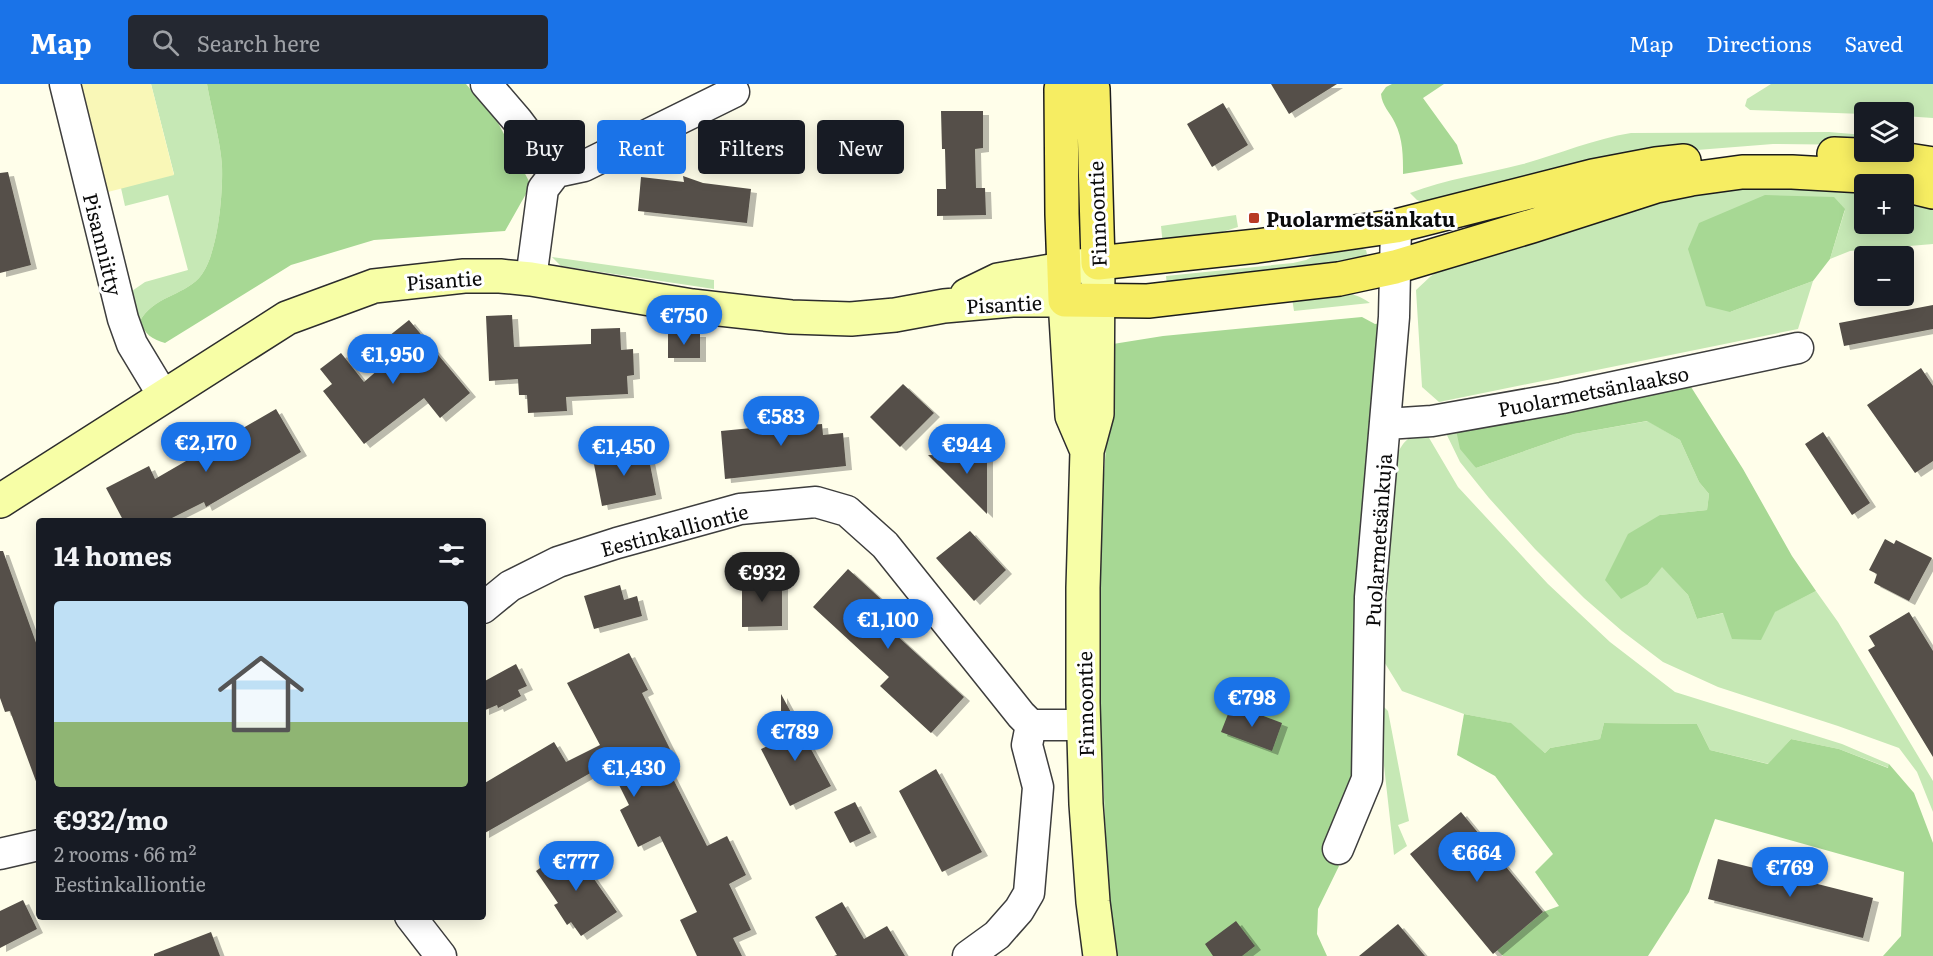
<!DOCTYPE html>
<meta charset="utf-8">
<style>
:root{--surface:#171b24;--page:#242831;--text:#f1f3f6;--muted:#9ea1a6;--line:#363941;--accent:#1a73e8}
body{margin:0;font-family:Literata,serif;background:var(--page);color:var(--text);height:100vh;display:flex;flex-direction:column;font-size:22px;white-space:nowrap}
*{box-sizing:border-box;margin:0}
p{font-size:20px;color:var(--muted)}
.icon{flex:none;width:33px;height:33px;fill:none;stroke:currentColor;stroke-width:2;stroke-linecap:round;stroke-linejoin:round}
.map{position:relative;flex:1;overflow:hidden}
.panel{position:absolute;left:36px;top:434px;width:450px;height:402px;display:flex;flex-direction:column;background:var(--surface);border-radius:6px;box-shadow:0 3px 15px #0003}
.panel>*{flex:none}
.banner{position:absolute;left:504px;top:36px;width:570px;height:54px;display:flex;gap:12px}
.fabs{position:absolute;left:1854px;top:18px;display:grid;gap:12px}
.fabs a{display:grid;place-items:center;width:60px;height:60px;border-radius:6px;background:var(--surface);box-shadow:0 3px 15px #0003;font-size:30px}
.price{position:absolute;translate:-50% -51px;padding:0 14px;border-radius:21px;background:var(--accent);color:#fff;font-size:20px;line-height:39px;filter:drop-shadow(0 2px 3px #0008)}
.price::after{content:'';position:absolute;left:50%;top:36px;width:18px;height:14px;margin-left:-9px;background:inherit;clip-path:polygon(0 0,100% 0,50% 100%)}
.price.active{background:#222;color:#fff}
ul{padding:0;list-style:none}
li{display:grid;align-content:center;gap:12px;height:318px;padding:0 18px}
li+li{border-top:2px solid var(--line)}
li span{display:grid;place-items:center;height:186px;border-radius:6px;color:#555}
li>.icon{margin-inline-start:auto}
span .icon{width:108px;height:108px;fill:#fffc;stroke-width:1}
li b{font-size:26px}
h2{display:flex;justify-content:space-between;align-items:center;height:72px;padding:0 18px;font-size:26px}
.chip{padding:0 21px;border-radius:6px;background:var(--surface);box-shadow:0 3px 15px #0003;font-size:21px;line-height:54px}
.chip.active{background:var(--accent);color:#fff}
header{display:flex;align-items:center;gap:36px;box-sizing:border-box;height:84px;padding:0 30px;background:var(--accent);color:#fff}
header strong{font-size:28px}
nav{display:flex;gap:33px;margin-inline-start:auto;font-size:21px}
.search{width:420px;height:54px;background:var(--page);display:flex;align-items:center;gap:15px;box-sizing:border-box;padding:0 21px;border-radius:6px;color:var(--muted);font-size:22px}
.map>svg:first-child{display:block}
</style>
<header>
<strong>Map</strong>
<div class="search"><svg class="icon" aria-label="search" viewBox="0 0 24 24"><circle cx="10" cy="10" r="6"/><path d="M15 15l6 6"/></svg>Search here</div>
<nav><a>Map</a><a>Directions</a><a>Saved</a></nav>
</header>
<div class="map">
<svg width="1933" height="872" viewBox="0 0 1933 872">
<defs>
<filter id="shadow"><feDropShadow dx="6" dy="4" stdDeviation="0" flood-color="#0004"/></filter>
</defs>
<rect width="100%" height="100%" fill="#fffeea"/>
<path fill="#c6e8b5" d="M151 0H207C211 24 221 59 222 82 223 111 218 173 199 194 182 212 153 213 140 237L131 214 132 207 145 198 188 186 168 111 125 122 121 104 174 90Z
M1771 0H1933V34L1904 32V28L1864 30 1750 26 1745 22 1747 15Z
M1829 48 1864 51V61L1773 60 1659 69 1428 120 1417 116 1410 109C1446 95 1485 90 1523 80 1559 70 1594 55 1631 49Z
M1725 99 1864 104V140H1904V113L1933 126V160L1850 167 1830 175 1845 126 1730 228 1813 197 1798 245 1439 318 1422 303 1416 206 1431 192 1454 177Z
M1236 131 1238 143 1191 158 1163 162 1161 142Z
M1350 161 1366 166 1367 170 1354 178 1167 201 1166 192 1293 179 1306 176 1327 165Z
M552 173 714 196V205L561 182Z
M1341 209C1352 209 1360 212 1370 219L1294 227 1292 214Z
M1648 337 1680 356 1699 398 1709 410 1707 426 1660 431 1648 500 1662 482 1688 511 1697 535 1724 529 1774 528 1816 507 1838 538 1933 697V728L1917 688 1899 664 1838 642 1718 603 1663 578 1622 547 1584 514 1535 465 1489 414 1460 378 1443 343 1455 341 1476 384 1574 350Z
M1425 347 1458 403 1548 500 1610 558 1675 608 1842 660 1889 680V684L1839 665 1791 655 1769 680 1710 666 1697 640 1604 639 1600 655 1550 664 1545 669 1510 639 1464 630 1402 607 1383 576 1396 374C1402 358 1408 352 1425 347Z
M1381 623H1384L1388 627 1409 737 1398 741 1407 762 1394 771 1378 628Z"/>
<path fill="#a7d894" d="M207 0H466L496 35 531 101 505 147 374 156 291 181 165 259C152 255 144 250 140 237 153 213 182 212 199 194 218 173 223 111 222 82 221 59 211 24 207 0Z
M1392 0H1444L1423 14 1457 61 1463 80 1403 90C1403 72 1403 55 1395 39 1390 28 1382 22 1381 10L1386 3Z
M1765 111 1834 113 1845 125 1830 175 1813 197 1730 228 1706 222 1688 165 1699 139Z
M1362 233 1375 240 1383 239 1363 493 1351 708 1328 771 1339 782 1318 825 1317 850 1327 872H1117L1108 798 1095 522 1113 260 1163 252Z
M1686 295 1743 385 1792 472 1816 507 1775 528 1761 556 1732 555 1723 529 1697 535 1688 511 1662 483 1648 500 1621 515 1605 496 1628 450 1660 431 1707 426 1709 410 1699 398 1680 356 1647 337 1574 350 1476 384 1460 365 1455 341Z
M1464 630 1511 639 1545 669 1550 664 1600 655 1604 639 1697 640 1710 666 1768 680 1791 655 1839 665 1888 684 1889 680 1914 709 1933 759V872H1883L1901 852 1904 788 1715 735 1689 808 1648 872H1503L1497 866 1543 828 1559 822 1535 788 1553 770 1495 692 1457 671Z"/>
<path fill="#f9f7b7" d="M75 0H151L174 91 104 109Z"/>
<path fill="#544f48" filter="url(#shadow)" d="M1271 0H1337L1289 30Z
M1223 19 1248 61 1212 83 1187 40Z
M941 27H983V64L975 65 976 104H985L986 131 937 132V105H946L945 65H942Z
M887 46V83L852 84V47Z
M8 88 31 181 0 189V89Z
M683 92 703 99 751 105 747 139 638 127 641 93 684 98Z
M1933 221V245L1844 262 1839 239Z
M512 231 514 263 591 260V245L620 244 621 266 633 265 634 291 627 292 628 310 566 313 567 327 528 329 527 311H519L518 295 489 297 486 232Z
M409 236 470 309 440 334 424 314 364 360 323 307 332 300 320 285 341 269 364 298 401 266 389 252Z
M668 249H700V274H668Z
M1921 284 1933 302V377L1915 389 1867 321Z
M903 300 934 329 900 363 870 333Z
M276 325 301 368 206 423 204 418 168 436H123L106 404 149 382 155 395Z
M808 326 809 341 822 340 823 351 843 349 846 382 725 395 721 347 762 343 760 330Z
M1823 348 1870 419 1852 431 1805 360Z
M647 365 656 411 602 422 593 375Z
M928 371 987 372V430Z
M970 447 1006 486 974 517 936 474Z
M1885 455 1894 460 1896 456 1932 474 1909 517 1874 499 1877 490 1869 486Z
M0 467H3L39 567V700H37L10 627 5 628 0 614Z
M848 485 905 537 894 549 964 613 931 649 880 602 889 593 813 523Z
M742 495H782V542L742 543Z
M620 501 624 516 637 512 642 532 594 545 584 512Z
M1909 528 1933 567V673L1868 566 1875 562 1869 552Z
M629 569 648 606 642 609 674 673 664 677 707 762 727 752 746 791 729 800 751 846 733 854 742 872H697L680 836 697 828 660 752 638 763 620 726 629 721 608 679 483 750V700L554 658 566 678 600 661 567 599Z
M516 580 527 602 518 606 521 612 498 624 497 621 483 627V598Z
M781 610 831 702 790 722 761 665 781 656Z
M1232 620 1282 639 1272 667 1221 648Z
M936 685 982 768 942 788 899 707Z
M855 718 871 749 850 759 834 728Z
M1461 728 1543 828 1493 870 1410 770Z
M571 762 617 828 581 852 571 838 567 841 554 821 558 819 536 787Z
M1718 775 1873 814 1863 854 1708 815Z
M23 816 37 845 0 864V827Z
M842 818 864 855 887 842 905 872H834L837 871 815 833Z
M1236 837 1255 862 1242 872H1213L1205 860Z
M1398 840 1425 872H1359Z
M211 848 220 872H154V870Z"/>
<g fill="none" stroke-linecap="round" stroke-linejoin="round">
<g stroke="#3e3e3e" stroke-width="33">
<path id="street" d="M65 0 123 235 132 260 164 313
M486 0 517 36 556 88 543 105 531 195
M556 88 584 82 734 8
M1386 340 1432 337 1562 314 1798 264
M483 524 510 502 558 478 617 459 740 425 816 418 847 427 885 461 1021 631 1031 641
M1338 765 1367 695 1370 513 1394 233 1396 142
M0 770 39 761
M410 832 441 872
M968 872 997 851 1019 826 1029 809 1038 703 1027 661 1031 641H1083"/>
</g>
<g stroke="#2d2d2d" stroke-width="36">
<path id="secondary" d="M967 211 998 196 1098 179 1097 330 1087 367 1083 504V619L1086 720 1093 818 1100 872
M0 417 287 234 374 202 464 192H500L531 195 692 222 791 233 851 235 895 231 944 222 1012 216H1065L1072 332 1087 367"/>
</g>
<g stroke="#1c1c1c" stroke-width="36">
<path id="primary" d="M1063 0 1061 5 1062 130 1065 216 1148 217 1339 195 1395 183 1532 142 1656 102 1691 95 1742 88H1792L1863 92 1900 100
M1091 0 1093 5 1098 179 1257 162 1396 142 1593 92 1656 80 1684 77
M1834 70 1882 72 1933 80
M1904 101 1933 108"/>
</g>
<use href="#street" stroke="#fff" stroke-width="30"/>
<use href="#secondary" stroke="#f7fea6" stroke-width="33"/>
<use href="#primary" stroke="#f6ed62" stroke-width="33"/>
</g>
<rect fill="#b83a26" stroke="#fff" stroke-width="2" x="1248" y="128" width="12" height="12" rx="3"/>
<g text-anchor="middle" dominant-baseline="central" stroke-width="6" stroke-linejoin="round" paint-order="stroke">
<g font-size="20" fill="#0b0b0b" stroke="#fff">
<text transform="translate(1096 130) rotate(-92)">Finnoontie</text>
<text transform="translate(104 160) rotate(76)">Pisanniitty</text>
<text transform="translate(444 195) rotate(-4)">Pisantie</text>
<text transform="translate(1004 219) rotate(-3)">Pisantie</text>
<text transform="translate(1593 306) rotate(-11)">Puolarmetsänlaakso</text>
<text transform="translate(674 445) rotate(-15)">Eestinkalliontie</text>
<text transform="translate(1377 456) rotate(-86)">Puolarmetsänkuja</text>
<text transform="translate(1084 620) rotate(-91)">Finnoontie</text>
</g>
<g font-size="20" font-weight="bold" fill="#0b0b0b" stroke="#fff" text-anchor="start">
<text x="1266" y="134">Puolarmetsänkatu</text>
</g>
</g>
</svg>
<div class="fabs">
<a><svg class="icon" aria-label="layers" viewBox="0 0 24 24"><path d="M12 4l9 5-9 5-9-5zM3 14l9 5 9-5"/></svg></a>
<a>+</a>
<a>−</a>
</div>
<b class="price" style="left:684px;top:262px">€750</b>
<b class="price" style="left:393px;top:301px">€1,950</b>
<b class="price" style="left:781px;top:363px">€583</b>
<b class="price" style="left:206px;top:389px">€2,170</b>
<b class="price" style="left:967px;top:391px">€944</b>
<b class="price" style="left:624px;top:393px">€1,450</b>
<b class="price active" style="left:762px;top:519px">€932</b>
<b class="price" style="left:888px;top:566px">€1,100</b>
<b class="price" style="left:1252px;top:644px">€798</b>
<b class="price" style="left:795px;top:678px">€789</b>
<b class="price" style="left:634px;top:714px">€1,430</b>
<b class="price" style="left:1477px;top:799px">€664</b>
<b class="price" style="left:576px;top:808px">€777</b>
<b class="price" style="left:1790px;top:814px">€769</b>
<div class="banner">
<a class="chip">Buy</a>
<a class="chip active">Rent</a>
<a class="chip">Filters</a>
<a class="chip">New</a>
</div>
<section class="panel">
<h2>14 homes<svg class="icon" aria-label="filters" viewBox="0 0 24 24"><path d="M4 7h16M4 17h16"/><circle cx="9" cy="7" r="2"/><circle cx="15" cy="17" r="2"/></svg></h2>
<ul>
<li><span style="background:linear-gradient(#bfe0f5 65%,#8fb573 0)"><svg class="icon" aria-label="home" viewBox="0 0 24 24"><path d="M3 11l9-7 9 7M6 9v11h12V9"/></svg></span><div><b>€932/mo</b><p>2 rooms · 66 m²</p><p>Eestinkalliontie</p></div></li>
</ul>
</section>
</div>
